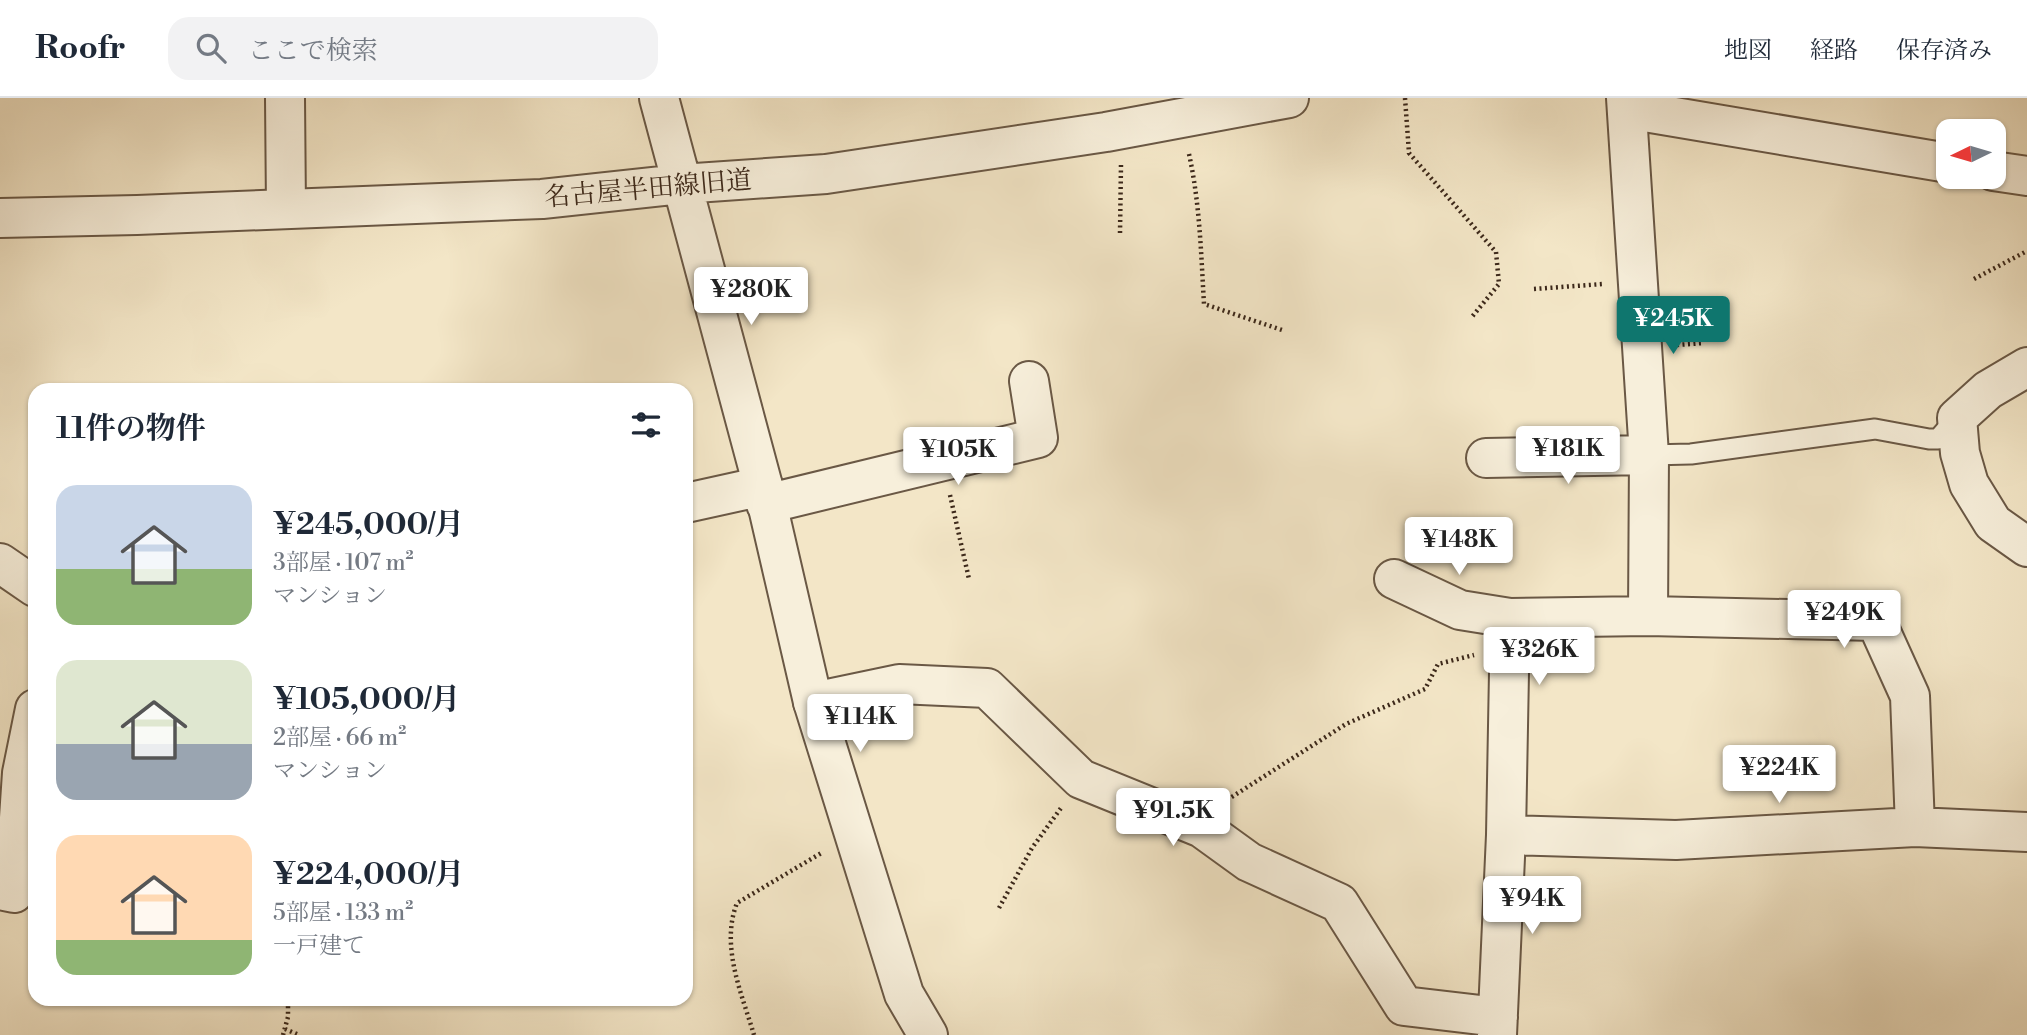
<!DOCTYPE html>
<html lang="ja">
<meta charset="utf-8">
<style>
:root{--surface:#fff;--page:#f2f2f3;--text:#1f2937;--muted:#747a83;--line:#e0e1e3;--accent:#0f766e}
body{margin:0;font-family:"Libre Bodoni","Noto Serif JP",serif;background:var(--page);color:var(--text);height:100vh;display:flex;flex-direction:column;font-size:26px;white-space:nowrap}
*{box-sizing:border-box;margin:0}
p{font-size:23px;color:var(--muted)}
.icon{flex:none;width:38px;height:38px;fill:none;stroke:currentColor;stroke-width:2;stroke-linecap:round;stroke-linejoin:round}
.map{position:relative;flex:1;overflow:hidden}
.sheet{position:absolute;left:28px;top:285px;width:665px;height:623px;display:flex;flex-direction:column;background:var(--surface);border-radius:21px;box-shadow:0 2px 5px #0004}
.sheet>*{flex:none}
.needle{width:46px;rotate:265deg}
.tools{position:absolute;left:1936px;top:21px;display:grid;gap:14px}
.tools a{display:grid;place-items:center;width:70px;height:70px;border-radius:14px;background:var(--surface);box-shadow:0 2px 5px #0004;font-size:35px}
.price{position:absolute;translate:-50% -60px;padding:0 16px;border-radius:7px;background:#fff;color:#222;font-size:23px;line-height:46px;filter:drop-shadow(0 2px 4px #0008)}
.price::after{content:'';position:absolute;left:50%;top:42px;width:21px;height:16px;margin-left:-10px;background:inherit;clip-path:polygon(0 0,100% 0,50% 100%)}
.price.current{background:var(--accent);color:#fff}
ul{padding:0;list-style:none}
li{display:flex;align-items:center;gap:21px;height:175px;padding:0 28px}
li span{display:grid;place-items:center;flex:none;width:196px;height:140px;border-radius:21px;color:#555}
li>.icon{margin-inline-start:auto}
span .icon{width:84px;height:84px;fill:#fffc;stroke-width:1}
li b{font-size:30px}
h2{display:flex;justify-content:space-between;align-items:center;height:84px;padding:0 28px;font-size:30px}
header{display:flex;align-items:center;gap:42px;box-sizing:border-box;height:98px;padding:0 35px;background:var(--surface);border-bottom:2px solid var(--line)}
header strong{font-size:33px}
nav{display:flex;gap:38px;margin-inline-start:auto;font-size:24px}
.search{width:490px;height:63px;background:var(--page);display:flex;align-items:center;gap:18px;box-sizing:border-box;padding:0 24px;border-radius:21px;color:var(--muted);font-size:26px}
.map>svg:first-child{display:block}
</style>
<header>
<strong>Roofr</strong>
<div class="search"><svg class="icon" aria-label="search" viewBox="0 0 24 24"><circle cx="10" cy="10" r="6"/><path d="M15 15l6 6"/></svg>ここで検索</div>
<nav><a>地図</a><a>経路</a><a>保存済み</a></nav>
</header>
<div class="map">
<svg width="2027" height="937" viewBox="0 0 2027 937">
<rect width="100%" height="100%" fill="#f3e6c7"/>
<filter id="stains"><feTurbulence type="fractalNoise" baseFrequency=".00286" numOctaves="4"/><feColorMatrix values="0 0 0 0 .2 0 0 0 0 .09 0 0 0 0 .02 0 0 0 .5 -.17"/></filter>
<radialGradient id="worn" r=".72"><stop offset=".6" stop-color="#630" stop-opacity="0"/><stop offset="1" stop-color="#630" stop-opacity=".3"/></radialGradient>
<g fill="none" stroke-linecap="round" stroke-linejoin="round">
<g stroke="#6a5845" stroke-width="23">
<path id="service" d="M1649 357 1691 356 1875 331 1929 341H1938L1945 333H1958"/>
</g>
<g stroke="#6a5845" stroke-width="42">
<path id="minor" d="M285 0 286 111
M1626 0 1649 357 1648 518
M1627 11 1948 65
M1993 73 2027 78
M2027 269 1988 292 1957 320 1960 355 1969 386 1993 425 2027 449
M1486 360 1649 357
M686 405 763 388
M766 406 1038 340 1029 283
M0 465 35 489
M1394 481 1460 512 1510 520
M813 604 899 586 987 590 1081 681 1202 730 1249 764 1339 805 1404 908 1498 919
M1506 737 1676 742 1915 729 2027 734
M0 792 14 795 22 675 35 611
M1497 937 1506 737 1510 520 1648 518 1876 523 1910 598 1915 729"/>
</g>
<g stroke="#6a5845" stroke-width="42">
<path id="tertiary" d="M659 0 763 388 813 604 904 896 928 937
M0 120 137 117 542 101 681 86 826 76 1106 34 1289 0"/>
</g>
<path stroke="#3c281a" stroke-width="4.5" stroke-dasharray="2 3.5" stroke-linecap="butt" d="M1405 0 1409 55 1496 154 1499 186 1471 220
M1189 56C1200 106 1201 156 1204 206L1282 232
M1120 135 1121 66
M1974 181 2027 153
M1534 191 1603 186
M1677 247 1704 245
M950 397 969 481
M1227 702 1346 626 1425 591 1438 566 1474 557
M999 810 1032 750 1061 710
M285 931 299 937
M283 937 288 919V901
M754 937C742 896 720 848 737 805L823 754"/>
<use href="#service" stroke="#f7efdb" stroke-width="19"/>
<use href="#minor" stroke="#f7efdb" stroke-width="38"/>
<use href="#tertiary" stroke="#f7efdb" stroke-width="38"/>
</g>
<g text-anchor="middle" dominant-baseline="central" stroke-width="6" stroke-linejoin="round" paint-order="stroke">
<g font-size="26" fill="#3c281a" stroke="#f7efdb">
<text transform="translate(648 91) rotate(-5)">名古屋半田線旧道</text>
</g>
</g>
<rect width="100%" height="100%" filter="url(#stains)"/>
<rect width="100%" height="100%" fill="url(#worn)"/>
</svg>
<div class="tools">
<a><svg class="needle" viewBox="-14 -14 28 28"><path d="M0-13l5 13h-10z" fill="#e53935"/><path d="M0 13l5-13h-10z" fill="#747a83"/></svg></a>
</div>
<b class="price" style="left:751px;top:229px">¥280K</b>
<b class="price current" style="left:1673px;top:258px">¥245K</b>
<b class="price" style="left:1568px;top:388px">¥181K</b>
<b class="price" style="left:958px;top:389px">¥105K</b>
<b class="price" style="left:1459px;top:479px">¥148K</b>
<b class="price" style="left:1844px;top:552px">¥249K</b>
<b class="price" style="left:1539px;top:589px">¥326K</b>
<b class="price" style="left:860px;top:656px">¥114K</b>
<b class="price" style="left:1779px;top:707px">¥224K</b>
<b class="price" style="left:1173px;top:750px">¥91.5K</b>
<b class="price" style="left:1532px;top:838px">¥94K</b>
<section class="sheet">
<h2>11件の物件<svg class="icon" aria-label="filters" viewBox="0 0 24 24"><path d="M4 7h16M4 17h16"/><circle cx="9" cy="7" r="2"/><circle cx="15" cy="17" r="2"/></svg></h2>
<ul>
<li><span style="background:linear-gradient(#c9d6e8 60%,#8fb573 0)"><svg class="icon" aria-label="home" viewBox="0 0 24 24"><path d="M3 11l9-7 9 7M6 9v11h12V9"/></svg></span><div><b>¥245,000/月</b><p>3部屋 · 107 m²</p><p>マンション</p></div></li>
<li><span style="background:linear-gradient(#dfe7d0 60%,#9aa5b1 0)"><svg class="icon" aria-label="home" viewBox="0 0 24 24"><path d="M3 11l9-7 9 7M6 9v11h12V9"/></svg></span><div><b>¥105,000/月</b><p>2部屋 · 66 m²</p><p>マンション</p></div></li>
<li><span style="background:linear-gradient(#ffd9b3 75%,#8fb573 0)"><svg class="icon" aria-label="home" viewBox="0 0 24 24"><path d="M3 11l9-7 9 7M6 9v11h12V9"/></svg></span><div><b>¥224,000/月</b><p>5部屋 · 133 m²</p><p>一戸建て</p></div></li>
</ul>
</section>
</div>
